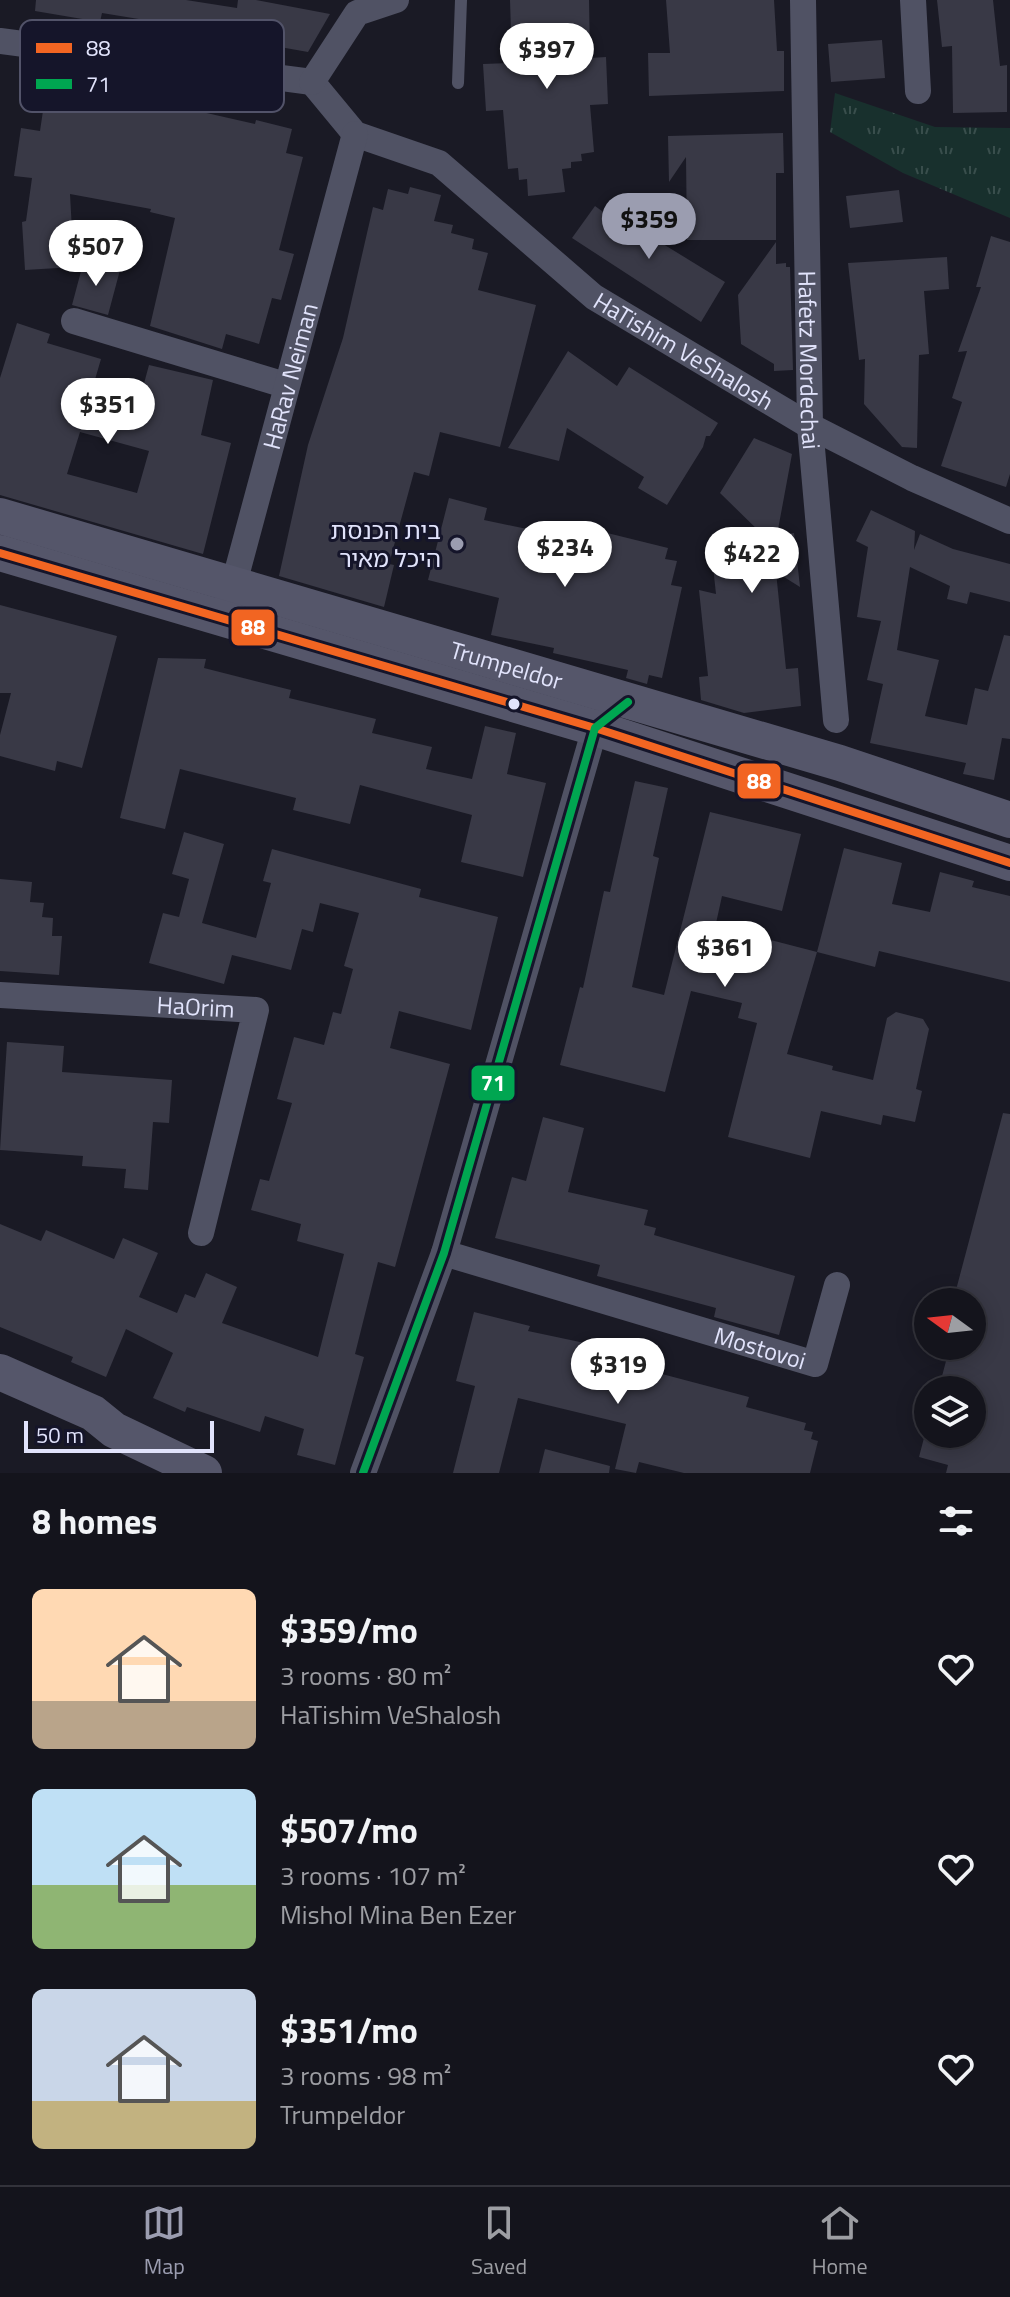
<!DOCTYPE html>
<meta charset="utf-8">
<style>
:root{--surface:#14141c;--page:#212129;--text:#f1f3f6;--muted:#9d9ea3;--line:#33333b;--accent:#9b9db0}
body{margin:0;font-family:"Titillium Web","Noto Sans Hebrew",sans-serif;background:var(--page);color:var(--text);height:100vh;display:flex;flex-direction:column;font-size:30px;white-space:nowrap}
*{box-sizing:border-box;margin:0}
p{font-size:26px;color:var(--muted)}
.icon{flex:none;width:44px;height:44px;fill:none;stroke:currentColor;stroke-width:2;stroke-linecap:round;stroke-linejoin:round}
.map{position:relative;height:1473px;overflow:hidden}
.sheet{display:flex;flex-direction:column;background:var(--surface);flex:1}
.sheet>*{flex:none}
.needle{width:52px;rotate:285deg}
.buttons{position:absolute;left:914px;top:1288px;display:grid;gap:16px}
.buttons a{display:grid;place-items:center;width:72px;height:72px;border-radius:50%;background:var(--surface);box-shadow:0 4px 20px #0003,0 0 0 2px var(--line);font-size:40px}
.scale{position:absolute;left:24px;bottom:20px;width:190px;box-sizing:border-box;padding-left:8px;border:4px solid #e1e3fb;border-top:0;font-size:22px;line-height:28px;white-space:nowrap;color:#e1e3fb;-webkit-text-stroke:6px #15152a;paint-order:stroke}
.price{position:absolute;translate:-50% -68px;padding:0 18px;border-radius:28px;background:#fff;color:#222;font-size:26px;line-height:52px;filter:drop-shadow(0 2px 4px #0008)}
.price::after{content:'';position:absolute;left:50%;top:48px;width:24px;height:18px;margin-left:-12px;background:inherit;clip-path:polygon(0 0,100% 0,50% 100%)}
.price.current{background:var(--accent);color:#111}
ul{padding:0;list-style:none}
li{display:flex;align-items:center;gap:24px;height:200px;padding:0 32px}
li span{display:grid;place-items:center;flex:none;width:224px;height:160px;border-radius:12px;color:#555}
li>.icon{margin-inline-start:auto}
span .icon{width:96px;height:96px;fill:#fffc;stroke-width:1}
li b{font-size:34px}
h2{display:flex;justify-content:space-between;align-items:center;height:96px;padding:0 32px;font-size:34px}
.menu{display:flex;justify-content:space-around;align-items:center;height:112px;border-top:2px solid var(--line);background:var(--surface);font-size:22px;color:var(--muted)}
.menu a{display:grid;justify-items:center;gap:4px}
.menu .current{color:var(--accent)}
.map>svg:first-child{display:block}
</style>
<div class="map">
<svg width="1010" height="1473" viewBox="0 0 1010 1473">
<defs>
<pattern id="park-tufts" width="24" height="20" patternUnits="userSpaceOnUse" patternTransform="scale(2)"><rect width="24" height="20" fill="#18302d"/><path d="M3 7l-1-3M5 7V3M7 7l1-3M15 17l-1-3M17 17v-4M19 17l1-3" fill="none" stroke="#394e4c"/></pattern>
</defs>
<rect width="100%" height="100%" fill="#1a1a25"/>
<path fill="url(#park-tufts)" d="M835 93 935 127 1010 128V218L903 173 830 132Z"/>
<path fill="#393946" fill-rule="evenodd" d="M36 0H186L237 8 238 0H256L330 14 308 52 263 44 262 53 156 33 157 22 102 13 100 22 35 11Z
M510 0H589L590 58 606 57 608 104 590 105 594 152 581 154 582 161 571 162V168L562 169 565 192 528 196 527 179 519 180 518 168 508 169 503 110 486 111 483 64 512 63Z
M666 0H774L777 51H784V91L649 96 648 53H670Z
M937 0H993L1000 66 1007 65V112L953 113 952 46 942 47Z
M882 40 885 78 831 82 828 44Z
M48 77 255 124 256 120 292 129 286 153 303 157 279 250 294 254 281 300 272 298 259 344 226 334 222 349 150 326 175 218 150 212 151 209 70 194 74 267 25 270 22 222 26 221 32 178 14 176 21 128 40 131Z
M783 133 784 173H776V240H687L686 157 669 182 668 136Z
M410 187 441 195 434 221 453 225 451 233 474 239 472 249 488 253 478 290 536 305 500 447 440 432 429 476 414 472 389 564 394 565 384 607 279 576 308 445 343 338 373 207 383 210 388 189 408 194Z
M899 190 903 222 850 228 846 196Z
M623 205 643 220 637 228 725 282 701 322 572 238 595 206 613 219Z
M991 236 1010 242V474L1006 487 941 466 962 402 952 398 967 351 958 352 981 287H976Z
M776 242V264L786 263V267H790L793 370 774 371V364L741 344 738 295Z
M947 257 949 289 924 291 929 354 919 355 917 448 902 447 864 404 865 359 859 360 848 263Z
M84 260 120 270 108 315 72 305Z
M17 323 50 334 47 343 101 359 86 410 133 424 149 365 213 380 201 435 231 443 203 554 0 495V378ZM80 432 149 451 137 493 67 474Z
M568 351 617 386 629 367 718 423 710 436H706L703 447 667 505 638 488 644 477 567 428 559 461 508 448Z
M754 438 792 454 777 535 794 533 800 587 776 572 786 669 798 668 801 706 744 713 701 700 699 677 708 676 699 590 716 594 712 557 774 571 725 541 764 536 720 493Z
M449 498 487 508 484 520 580 540 583 527 668 548 665 559 677 561 671 585 682 587 662 678 649 675 647 684 626 678 628 670 553 653 554 648 491 635 499 598 428 580Z
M871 510 915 531 914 550 920 534 953 549 1010 564V602L970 592 967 604 947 599 950 586 910 567 897 650 939 660 925 716 967 725 975 688 988 691 1004 635 1010 636V739L1002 738 994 780 963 774 966 763 870 743 883 684 867 680 881 621 857 617 868 547 856 541Z
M0 605 117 636 82 768 57 761 55 771 0 756V735L11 693H0Z
M158 658 206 659 204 668 291 690 289 698 376 719 372 733 432 747 426 769 472 779 485 726 516 733 507 774 546 783 523 877 461 862 472 815 360 785 350 824 293 810 296 798 180 769 165 829 120 818Z
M635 781 668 788 653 856 659 858 632 987 664 995 710 812 801 834 782 911 722 896 711 946 754 955 759 937 817 952 787 1054 833 1066 832 1070 873 1080 887 1018 896 1012 923 1019 929 1029 916 1089 922 1091 915 1122 883 1115 881 1125 821 1111 810 1158 728 1137 757 1023 738 1018 742 1003 691 991 665 1092 560 1065 580 987 583 988 604 891 610 892Z
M184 832 224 844 202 923 256 938 271 883 263 881 272 849 421 889 419 897 498 917 471 1030 399 1011 390 1048 450 1064 395 1267 378 1262 355 1354 364 1357 335 1465 297 1455 304 1429 265 1416 260 1432 187 1407 185 1412 153 1398 173 1353 126 1329 106 1377 71 1362 73 1357 0 1327V1224L41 1241 46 1230 114 1259 123 1238 158 1253 139 1297 177 1313 185 1294 195 1298 206 1273 237 1287 222 1323 318 1357 344 1254 297 1241 301 1224 251 1210 260 1179 269 1181 292 1103 277 1099 294 1037 324 1045 333 1012 341 1014 353 969 344 966 359 913 320 903 313 932 302 929 291 970 232 955 224 984 149 963 163 913 179 917 189 879 172 874Z
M844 848 902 863 892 904 930 912 940 872 974 881 972 887 1010 896V982L879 951 875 967 817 952Z
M0 879 32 882 30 902 44 903 42 917 53 918 52 936H62L59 975 0 971Z
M7 1042 64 1046 62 1072 172 1080 169 1123 153 1122 148 1190 124 1188 126 1169 82 1166 83 1156 0 1150Z
M1003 1113 1010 1114V1473H946L948 1465 919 1457 925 1434H972V1387L941 1380 950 1346H972V1294L956 1290Z
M543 1117 584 1128 568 1192 648 1210 644 1225 656 1228 654 1235 795 1276 779 1335 714 1317 716 1308 597 1276 600 1265 495 1238 512 1177 526 1181Z
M474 1312 530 1326 528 1331 665 1360 662 1374 749 1397 746 1407 806 1423 804 1430 813 1432 811 1439 818 1441 810 1473H684L639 1462 636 1473 615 1469 626 1424 518 1398 499 1473H453L475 1386 456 1381Z
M545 1449 610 1466 609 1473H539Z"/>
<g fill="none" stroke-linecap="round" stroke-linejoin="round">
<path stroke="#505264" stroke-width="12" d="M458 83 461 0"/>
<g stroke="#505264" stroke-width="26">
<path id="s1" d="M803 0 810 426 836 720"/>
<path d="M913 0 918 91"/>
<path d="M0 41 312 82"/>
<path id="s2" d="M312 82 355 134 439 163 594 297 810 426 912 478 1010 521"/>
<path d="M312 82 357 13 396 0"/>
<path d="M74 321 285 385"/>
<path id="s3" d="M229 602 355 134"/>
<path id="s4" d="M0 995 256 1010 201 1233"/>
<path id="s5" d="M444 1253 815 1364 837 1285"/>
<path d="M363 1473 444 1253 595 728 607 719"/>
</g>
<g stroke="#55566a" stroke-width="36">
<path id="s6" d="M0 516 840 763 1010 820"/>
<path d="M0 553 595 728 1010 863"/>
<path d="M0 1372 93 1413 114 1430 204 1473"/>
</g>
<g stroke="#15152a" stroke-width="14">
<path id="bus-1" d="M0 553 595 728 1010 863"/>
</g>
<g stroke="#15152a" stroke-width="14">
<path id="bus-2" d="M363 1473 444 1253 595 728 628 702"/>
</g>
<use href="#bus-1" stroke="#f26522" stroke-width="8"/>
<use href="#bus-2" stroke="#00a651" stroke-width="8"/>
</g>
<circle fill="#9b9db0" stroke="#15152a" stroke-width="3" cx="457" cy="544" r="8"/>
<circle fill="#e1e3fb" stroke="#15152a" stroke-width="3" cx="514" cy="704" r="7"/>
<g text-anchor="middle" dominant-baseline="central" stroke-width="6" stroke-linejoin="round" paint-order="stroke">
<g font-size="24" fill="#e1e3fb" stroke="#15152a">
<text stroke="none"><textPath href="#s2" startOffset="466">HaTishim VeShalosh</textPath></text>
<text stroke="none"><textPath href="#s1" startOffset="360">Hafetz Mordechai</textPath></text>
<text stroke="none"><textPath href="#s3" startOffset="234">HaRav Neiman</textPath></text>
<text stroke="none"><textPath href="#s6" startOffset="528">Trumpeldor</textPath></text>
<text stroke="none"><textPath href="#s4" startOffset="196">HaOrim</textPath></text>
<text stroke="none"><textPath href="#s5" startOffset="330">Mostovoi</textPath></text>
</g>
<g font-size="24" fill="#e1e3fb" stroke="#15152a" text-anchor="end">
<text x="441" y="530">בית הכנסת<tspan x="441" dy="28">היכל מאיר</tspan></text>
</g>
</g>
<rect x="20" y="20" width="264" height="92" rx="12" fill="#15152a" stroke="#525369" stroke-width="2"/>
<rect x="36" y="43" width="36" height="10" fill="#f26522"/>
<rect x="36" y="79" width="36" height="10" fill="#00a651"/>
<g font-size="22" fill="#e1e3fb">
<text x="86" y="56">88</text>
<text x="86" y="92">71</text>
</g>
<g stroke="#15152a" stroke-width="3">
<rect x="230" y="608" width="46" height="39" rx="8" fill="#f26522"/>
<rect x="736" y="762" width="46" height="38" rx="8" fill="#f26522"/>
<rect x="470" y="1064" width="46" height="38" rx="8" fill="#00a651"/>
</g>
<g font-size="22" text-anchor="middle" font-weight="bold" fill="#fff">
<text x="253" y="635">88</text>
<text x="759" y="789">88</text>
<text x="493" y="1091">71</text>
</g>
</svg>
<div class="buttons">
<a><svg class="needle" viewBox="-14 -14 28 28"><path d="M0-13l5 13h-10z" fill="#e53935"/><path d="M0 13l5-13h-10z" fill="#9d9ea3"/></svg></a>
<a><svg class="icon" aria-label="layers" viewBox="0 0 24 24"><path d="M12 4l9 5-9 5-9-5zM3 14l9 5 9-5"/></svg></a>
</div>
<div class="scale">50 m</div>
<b class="price" style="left:547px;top:91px">$397</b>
<b class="price current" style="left:649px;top:261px">$359</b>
<b class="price" style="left:96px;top:288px">$507</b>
<b class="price" style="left:108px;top:446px">$351</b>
<b class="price" style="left:565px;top:589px">$234</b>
<b class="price" style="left:752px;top:595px">$422</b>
<b class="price" style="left:725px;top:989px">$361</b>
<b class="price" style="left:618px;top:1406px">$319</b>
</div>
<section class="sheet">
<h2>8 homes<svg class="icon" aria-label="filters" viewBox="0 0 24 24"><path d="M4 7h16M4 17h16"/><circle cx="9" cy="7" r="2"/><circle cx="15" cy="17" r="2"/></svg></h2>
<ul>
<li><span style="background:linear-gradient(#ffd9b3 70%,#b9a48a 0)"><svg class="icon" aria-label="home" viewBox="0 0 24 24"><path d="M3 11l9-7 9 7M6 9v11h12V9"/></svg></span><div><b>$359/mo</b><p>3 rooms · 80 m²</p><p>HaTishim VeShalosh</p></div><svg class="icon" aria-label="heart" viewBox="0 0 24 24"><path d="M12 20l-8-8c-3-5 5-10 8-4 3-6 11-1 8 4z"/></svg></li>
<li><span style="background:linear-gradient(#bfe0f5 60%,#8fb573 0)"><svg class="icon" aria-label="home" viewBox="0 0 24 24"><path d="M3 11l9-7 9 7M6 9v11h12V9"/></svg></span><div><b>$507/mo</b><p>3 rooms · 107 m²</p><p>Mishol Mina Ben Ezer</p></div><svg class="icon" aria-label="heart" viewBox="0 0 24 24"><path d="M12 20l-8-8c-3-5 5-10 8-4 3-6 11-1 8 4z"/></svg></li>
<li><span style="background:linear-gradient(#c9d6e8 70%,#c2b280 0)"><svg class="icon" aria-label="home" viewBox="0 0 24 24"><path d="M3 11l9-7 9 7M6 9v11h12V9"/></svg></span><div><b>$351/mo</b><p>3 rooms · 98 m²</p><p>Trumpeldor</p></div><svg class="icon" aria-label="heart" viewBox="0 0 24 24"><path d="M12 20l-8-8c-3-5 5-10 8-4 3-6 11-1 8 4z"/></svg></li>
</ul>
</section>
<nav class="menu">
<a class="current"><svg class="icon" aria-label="map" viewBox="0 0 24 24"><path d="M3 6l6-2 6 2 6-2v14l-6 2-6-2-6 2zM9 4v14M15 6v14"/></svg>Map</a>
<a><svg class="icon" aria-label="saved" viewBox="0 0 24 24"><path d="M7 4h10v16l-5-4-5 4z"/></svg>Saved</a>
<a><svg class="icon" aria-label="home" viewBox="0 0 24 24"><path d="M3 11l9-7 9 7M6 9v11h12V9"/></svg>Home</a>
</nav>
